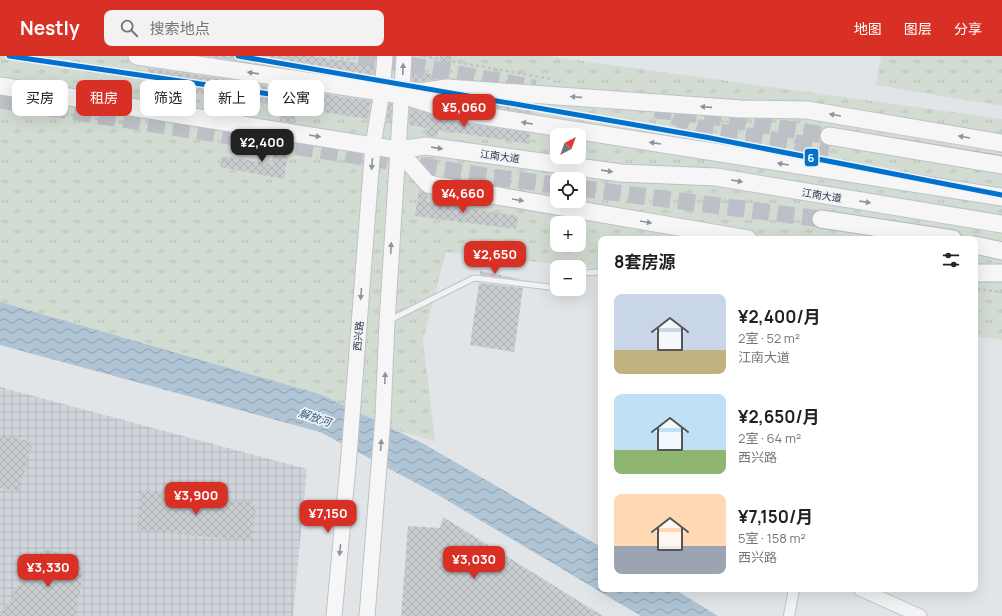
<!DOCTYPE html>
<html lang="zh">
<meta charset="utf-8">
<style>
:root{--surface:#fff;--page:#f2f2f2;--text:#202124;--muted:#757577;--accent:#d93025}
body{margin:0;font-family:Manrope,"Noto Sans SC",sans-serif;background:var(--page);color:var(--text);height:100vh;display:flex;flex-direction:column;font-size:15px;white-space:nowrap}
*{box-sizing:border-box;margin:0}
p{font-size:13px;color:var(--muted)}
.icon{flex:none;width:22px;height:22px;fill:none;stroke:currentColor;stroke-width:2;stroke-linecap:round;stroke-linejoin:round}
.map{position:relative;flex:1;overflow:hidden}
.side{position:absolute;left:598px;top:180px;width:380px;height:356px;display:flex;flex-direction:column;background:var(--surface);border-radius:8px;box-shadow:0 4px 16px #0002}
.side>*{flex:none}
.banner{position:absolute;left:12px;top:24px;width:380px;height:36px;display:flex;gap:8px}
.needle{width:26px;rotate:41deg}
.fabs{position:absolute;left:550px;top:72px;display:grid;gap:8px}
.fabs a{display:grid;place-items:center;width:36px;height:36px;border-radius:8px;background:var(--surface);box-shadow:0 4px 16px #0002;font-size:20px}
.price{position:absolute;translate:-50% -34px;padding:0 9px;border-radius:8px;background:var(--accent);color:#fff;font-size:13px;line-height:26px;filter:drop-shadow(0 1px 2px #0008)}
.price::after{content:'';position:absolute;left:50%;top:24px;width:12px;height:9px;margin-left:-6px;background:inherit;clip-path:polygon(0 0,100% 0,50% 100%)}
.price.selected{background:#222;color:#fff}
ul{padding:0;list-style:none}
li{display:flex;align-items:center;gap:12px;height:100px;padding:0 16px}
li span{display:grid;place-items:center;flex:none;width:112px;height:80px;border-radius:8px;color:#555}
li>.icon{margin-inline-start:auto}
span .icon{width:48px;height:48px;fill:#fffc;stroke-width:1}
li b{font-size:17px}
h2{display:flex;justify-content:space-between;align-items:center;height:48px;padding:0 16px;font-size:17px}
.pill{padding:0 14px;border-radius:8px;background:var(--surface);box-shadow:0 4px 16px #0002;font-size:14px;line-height:36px}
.pill.selected{background:var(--accent);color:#fff}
header{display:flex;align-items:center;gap:24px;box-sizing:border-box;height:56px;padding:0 20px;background:var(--accent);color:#fff}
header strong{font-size:19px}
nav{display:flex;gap:22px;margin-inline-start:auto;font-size:14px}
.search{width:280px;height:36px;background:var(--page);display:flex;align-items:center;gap:10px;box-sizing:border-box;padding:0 14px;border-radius:8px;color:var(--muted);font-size:15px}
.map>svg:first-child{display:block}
</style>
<header>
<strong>Nestly</strong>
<div class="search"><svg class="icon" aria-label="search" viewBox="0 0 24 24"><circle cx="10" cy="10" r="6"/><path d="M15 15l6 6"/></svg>搜索地点</div>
<nav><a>地图</a><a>图层</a><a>分享</a></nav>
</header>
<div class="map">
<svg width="1002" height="560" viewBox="0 0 1002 560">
<defs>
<pattern id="industrial-grid" width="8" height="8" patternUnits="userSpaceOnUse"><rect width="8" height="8" fill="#d0d5db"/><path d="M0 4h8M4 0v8" fill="none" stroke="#b3b7bd"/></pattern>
<pattern id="grass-tufts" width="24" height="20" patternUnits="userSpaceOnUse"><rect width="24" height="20" fill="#d3dcd3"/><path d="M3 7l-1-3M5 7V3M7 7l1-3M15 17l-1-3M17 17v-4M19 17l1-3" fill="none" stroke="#b5bdb6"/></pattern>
<pattern id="water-waves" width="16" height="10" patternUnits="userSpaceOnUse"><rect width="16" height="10" fill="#afc4d4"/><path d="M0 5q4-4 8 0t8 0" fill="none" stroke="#8ea0ae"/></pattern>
<pattern id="building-cross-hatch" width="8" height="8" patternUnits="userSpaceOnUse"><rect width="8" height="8" fill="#cacdd0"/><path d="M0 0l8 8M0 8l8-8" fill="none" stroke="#aeb0b4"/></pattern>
</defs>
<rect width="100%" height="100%" fill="#e2e5e8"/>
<path fill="url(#industrial-grid)" d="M0 331 307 413 293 560H0Z"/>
<path fill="url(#grass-tufts)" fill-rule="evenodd" d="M0 0H546L1002 63V284L975 280V183H601V213L446 196 423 284 435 385 0 262ZM557 79H579V101H557ZM557 123H579V145H557ZM557 167H579V189H557Z
M881 0H1002V50L876 29Z"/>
<path fill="url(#water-waves)" d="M0 246 322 339 424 388 601 491V533H674L718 560H641L433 436 320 376 0 289Z"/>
<path fill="url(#building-cross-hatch)" d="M206 0H314L375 10 374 25Z
M440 0H452L448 21 456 23 446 22 411 27 412 15 437 19Z
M148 12 371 45 368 63 297 52 294 67 280 65 282 50 145 29Z
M445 42H447L535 48 533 58Z
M389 47 392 48 391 67 386 66Z
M410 52 450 65 530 77 529 88 439 74 437 81 426 80 427 72 409 69Z
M276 85 290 87 284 123 220 111 222 100 272 108Z
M423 101H434L432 117 422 106Z
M419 133 428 138 427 146 518 160 516 173 415 160Z
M480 215 524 224 480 219Z
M479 227 523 232 514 296 470 289Z
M0 378 33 386 19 435 0 432Z
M147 434 170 438 173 441 251 445 256 451 252 485 137 474 140 435Z
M443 461 603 560H401L408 470 440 472Z
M44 493 77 503 83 519 76 560H0L32 507Z"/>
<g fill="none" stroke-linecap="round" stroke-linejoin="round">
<path stroke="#bdc1c7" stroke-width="17" stroke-dasharray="17 8" stroke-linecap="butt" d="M359 0 535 32
M0 44 491 121 557 129
M655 54 704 59 829 80
M674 60 700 73 829 92
M579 132 821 163"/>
<g stroke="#c0c3c6" stroke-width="7">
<path id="service" d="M579 217 601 216
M390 264 474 222 557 232"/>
</g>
<g stroke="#c0c3c6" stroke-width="12">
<path id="minor" d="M789 560 794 533"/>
</g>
<g stroke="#c0c3c6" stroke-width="15">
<path id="tertiary" d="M860 533 920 560"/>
</g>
<g stroke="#c0c3c6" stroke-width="17">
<path id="secondary" d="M334 560 349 399 373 89 382 36 385 0
M367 560 383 361 387 266 404 0"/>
</g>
<g stroke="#bec2c6" stroke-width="19">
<path id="primary" d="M137 0 402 39 452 55 1002 141
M0 30 398 94 426 90 621 117 716 121 1002 168
M407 38 447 32 741 53 807 54 1002 87
M398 94 428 128 748 183"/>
</g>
<g stroke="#b4b8bd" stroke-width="19">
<path id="trunk" d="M829 80 1002 109
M821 163 953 183
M975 189 1002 195
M978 217H1002"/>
</g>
<path stroke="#c1c3c8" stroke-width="2.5" stroke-dasharray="3 3" stroke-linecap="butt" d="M329 0 349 3 372 0
M423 0 551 23
M0 48 140 69
M287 63 290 52
M226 105 277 115 282 90
M424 141 422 154 502 165
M977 233 1002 236"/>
<use href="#service" stroke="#f2f3f4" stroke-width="5"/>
<use href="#minor" stroke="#f2f3f4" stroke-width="10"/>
<use href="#tertiary" stroke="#f2f3f4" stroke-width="13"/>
<use href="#secondary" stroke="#f6f6f7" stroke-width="15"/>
<use href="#primary" stroke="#f6f6f7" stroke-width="17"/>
<use href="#trunk" stroke="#f6f6f7" stroke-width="17"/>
<g stroke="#f0f3f7" stroke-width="8">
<path id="metro-1" d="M9 0 290 41
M238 0 705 81 1002 139"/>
</g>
<use href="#metro-1" stroke="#0072ce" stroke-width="5"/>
</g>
<defs><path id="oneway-solid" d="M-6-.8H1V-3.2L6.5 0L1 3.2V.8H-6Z"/></defs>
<g fill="#8f949c">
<use href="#oneway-solid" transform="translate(403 13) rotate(-88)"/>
<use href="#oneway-solid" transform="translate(253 17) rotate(-172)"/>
<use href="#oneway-solid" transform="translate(576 41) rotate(-176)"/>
<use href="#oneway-solid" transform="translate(706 51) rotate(-176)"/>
<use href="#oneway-solid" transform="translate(835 59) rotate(-170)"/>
<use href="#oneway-solid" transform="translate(527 67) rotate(-171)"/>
<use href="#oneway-solid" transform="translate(315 80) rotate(9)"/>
<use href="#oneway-solid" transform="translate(964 81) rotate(-170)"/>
<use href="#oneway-solid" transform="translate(655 87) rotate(-171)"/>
<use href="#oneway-solid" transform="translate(437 92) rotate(8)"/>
<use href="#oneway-solid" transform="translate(372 108) rotate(95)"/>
<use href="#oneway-solid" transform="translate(783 108) rotate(-171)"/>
<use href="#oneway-solid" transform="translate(607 115) rotate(8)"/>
<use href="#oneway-solid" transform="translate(737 125) rotate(9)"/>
<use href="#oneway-solid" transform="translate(518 144) rotate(10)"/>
<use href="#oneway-solid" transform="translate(865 146) rotate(9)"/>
<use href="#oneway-solid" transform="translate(646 166) rotate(10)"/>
<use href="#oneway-solid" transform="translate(391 192) rotate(-87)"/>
<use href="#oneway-solid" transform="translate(361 238) rotate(95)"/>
<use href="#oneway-solid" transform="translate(385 322) rotate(-88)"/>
<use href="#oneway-solid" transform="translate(381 389) rotate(-85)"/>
<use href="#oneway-solid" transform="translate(340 494) rotate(96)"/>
</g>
<g text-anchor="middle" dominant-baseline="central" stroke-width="3.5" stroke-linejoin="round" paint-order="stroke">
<g font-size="10" fill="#283342" stroke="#f0f3f7">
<text transform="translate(500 100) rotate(8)">江南大道</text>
<text transform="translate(822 139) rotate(9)">江南大道</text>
<text transform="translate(358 280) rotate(-85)">西兴路</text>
</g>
<g font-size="11" font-style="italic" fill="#2f5679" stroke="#f0f3f7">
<text transform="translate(315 361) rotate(19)">解放河</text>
</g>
</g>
<rect stroke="#f0f3f7" stroke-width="1.5" x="804" y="92" width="15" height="19" rx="4" fill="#0072ce"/>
<g font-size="11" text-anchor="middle" font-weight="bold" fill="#fff">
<text x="811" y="106">6</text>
</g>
</svg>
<div class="fabs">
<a><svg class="needle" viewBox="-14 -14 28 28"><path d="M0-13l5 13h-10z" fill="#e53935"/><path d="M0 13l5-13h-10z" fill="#757577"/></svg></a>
<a><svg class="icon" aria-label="locate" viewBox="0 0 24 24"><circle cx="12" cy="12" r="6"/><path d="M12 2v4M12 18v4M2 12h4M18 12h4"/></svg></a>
<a>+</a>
<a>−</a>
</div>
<b class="price" style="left:464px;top:72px">¥5,060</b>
<b class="price selected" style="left:262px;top:107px">¥2,400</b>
<b class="price" style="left:463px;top:158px">¥4,660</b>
<b class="price" style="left:495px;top:219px">¥2,650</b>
<b class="price" style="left:196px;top:460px">¥3,900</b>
<b class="price" style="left:328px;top:478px">¥7,150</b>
<b class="price" style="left:474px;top:524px">¥3,030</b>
<b class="price" style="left:48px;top:532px">¥3,330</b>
<div class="banner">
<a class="pill">买房</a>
<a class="pill selected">租房</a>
<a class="pill">筛选</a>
<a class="pill">新上</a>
<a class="pill">公寓</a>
</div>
<section class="side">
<h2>8套房源<svg class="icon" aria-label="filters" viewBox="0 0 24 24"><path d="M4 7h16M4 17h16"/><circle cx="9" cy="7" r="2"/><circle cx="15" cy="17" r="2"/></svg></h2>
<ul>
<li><span style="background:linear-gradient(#c9d6e8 70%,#c2b280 0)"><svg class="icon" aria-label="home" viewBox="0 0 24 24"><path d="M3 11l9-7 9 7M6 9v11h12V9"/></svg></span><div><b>¥2,400/月</b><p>2室 · 52 m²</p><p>江南大道</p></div></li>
<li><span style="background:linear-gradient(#bfe0f5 70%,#8fb573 0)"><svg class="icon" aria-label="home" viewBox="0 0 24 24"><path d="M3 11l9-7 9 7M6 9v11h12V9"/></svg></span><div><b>¥2,650/月</b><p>2室 · 64 m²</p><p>西兴路</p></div></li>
<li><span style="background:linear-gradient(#ffd9b3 65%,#9aa5b1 0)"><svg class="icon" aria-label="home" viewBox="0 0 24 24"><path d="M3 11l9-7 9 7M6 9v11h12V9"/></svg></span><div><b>¥7,150/月</b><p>5室 · 158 m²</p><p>西兴路</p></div></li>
</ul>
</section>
</div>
